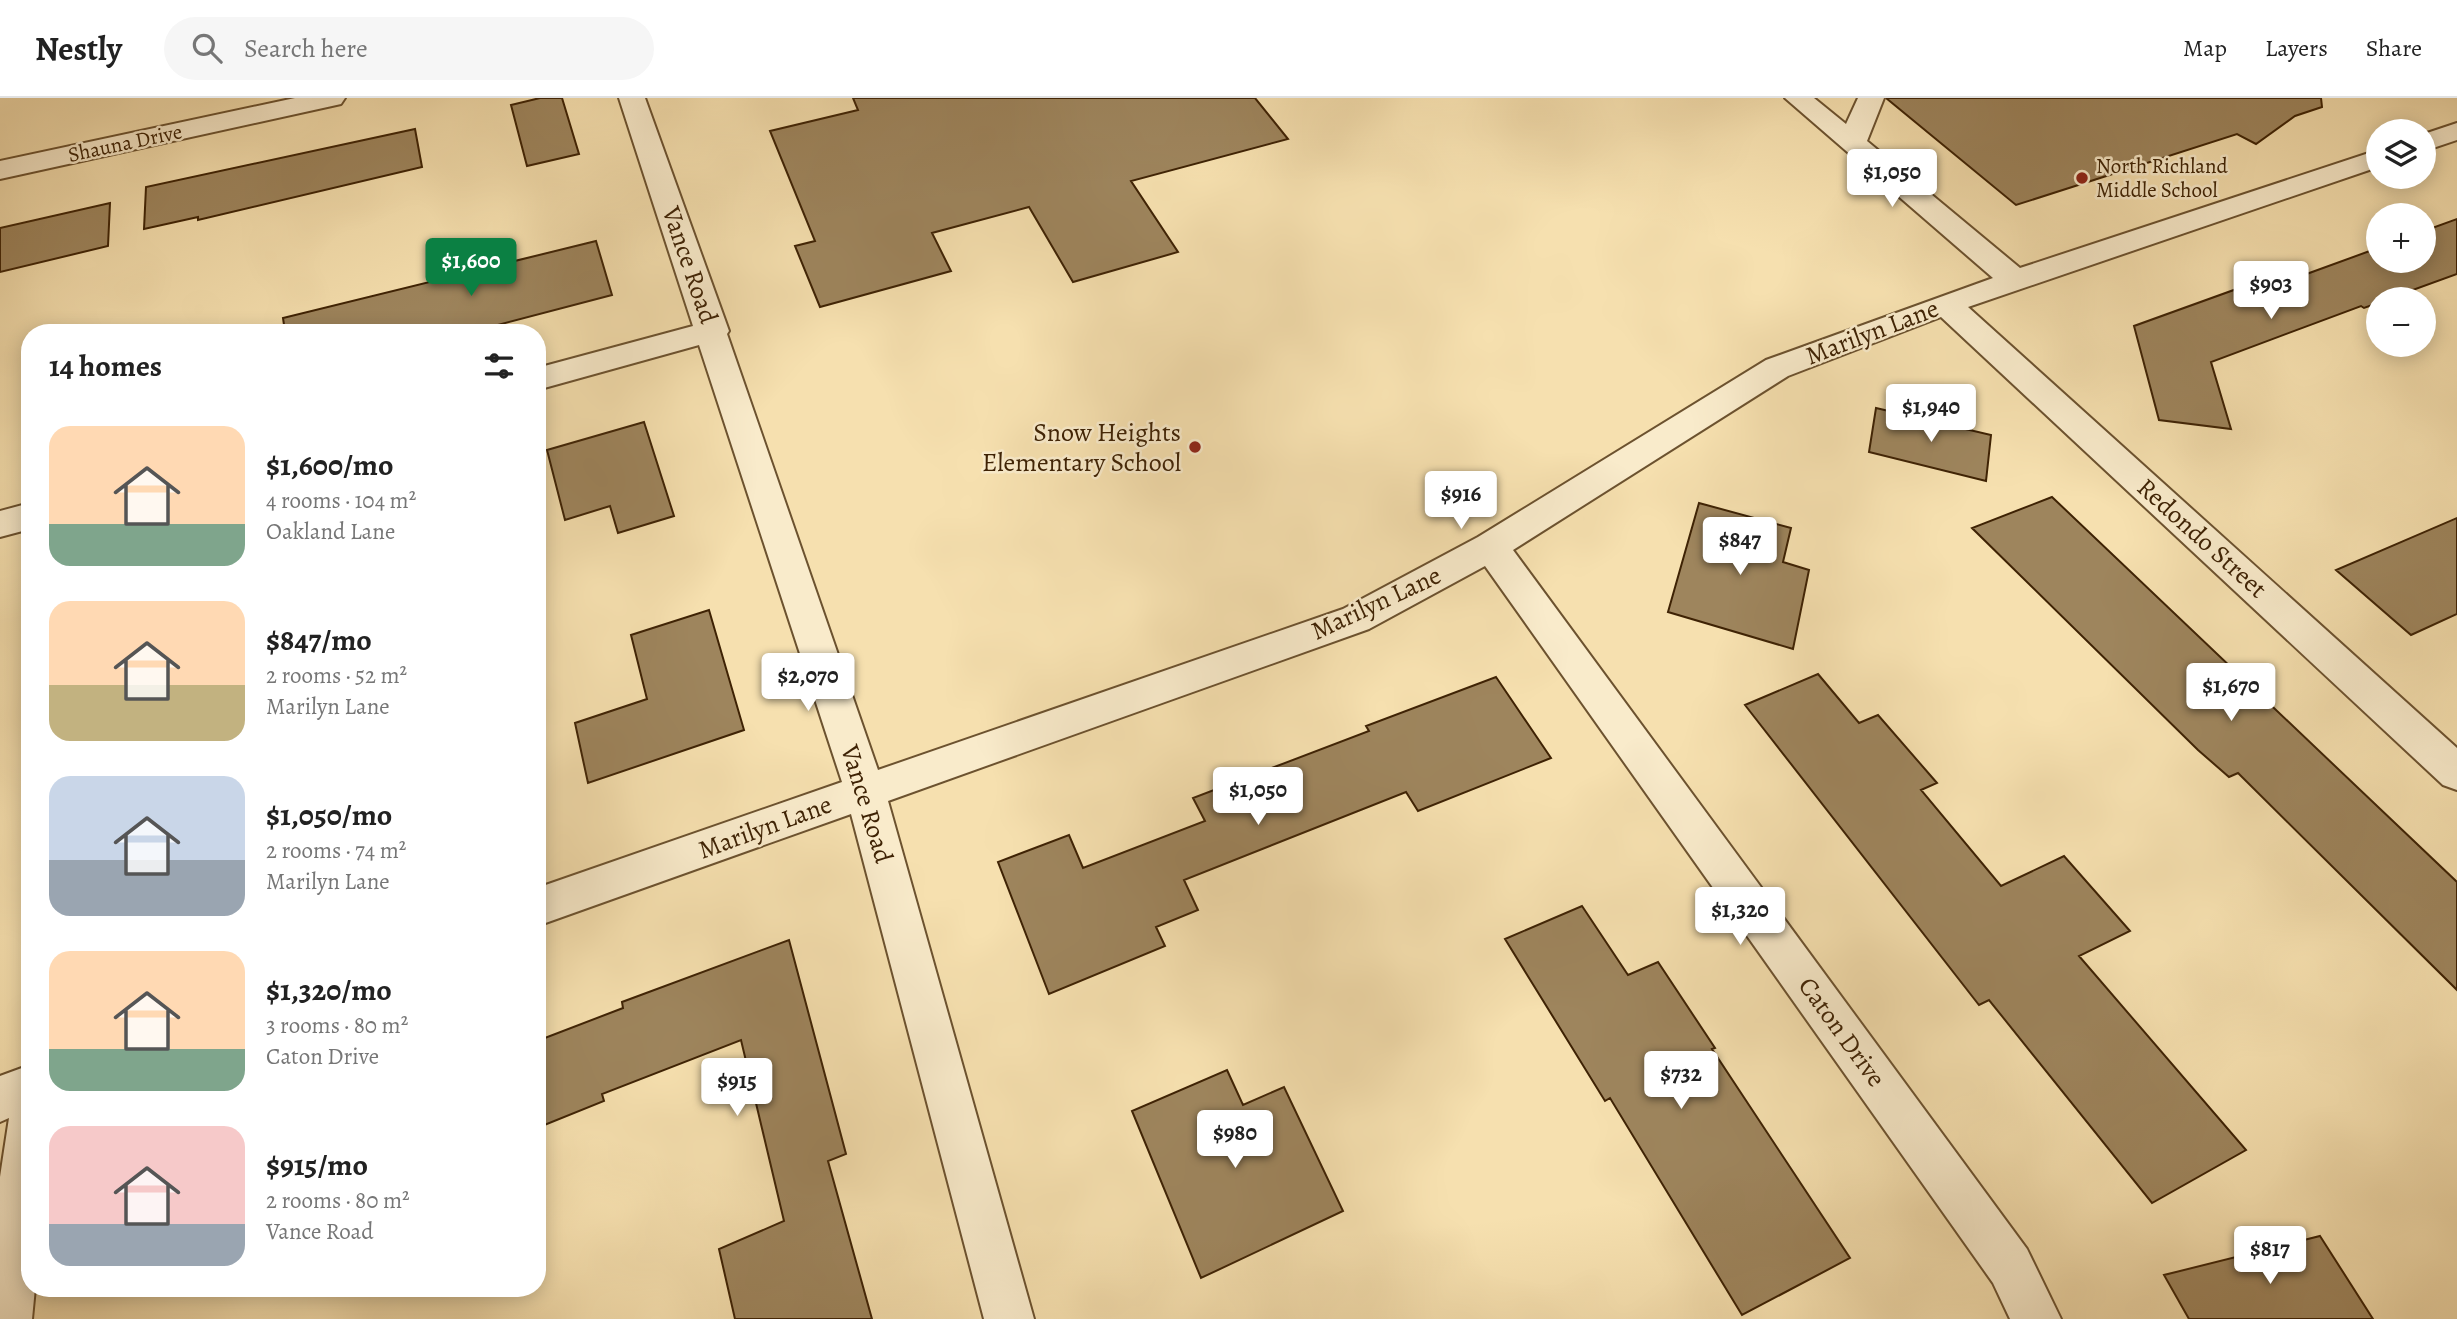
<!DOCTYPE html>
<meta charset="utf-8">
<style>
:root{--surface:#fff;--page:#f6f6f6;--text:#222;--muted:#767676;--line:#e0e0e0;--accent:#0b8043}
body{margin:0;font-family:Alegreya,serif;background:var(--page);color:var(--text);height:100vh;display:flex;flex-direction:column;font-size:26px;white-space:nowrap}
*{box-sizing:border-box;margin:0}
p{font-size:23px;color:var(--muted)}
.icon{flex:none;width:38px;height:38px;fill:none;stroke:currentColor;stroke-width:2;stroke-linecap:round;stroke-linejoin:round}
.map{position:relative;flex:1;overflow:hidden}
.panel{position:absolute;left:21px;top:226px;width:525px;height:973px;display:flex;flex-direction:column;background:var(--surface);border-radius:28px;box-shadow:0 4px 18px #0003}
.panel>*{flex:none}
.fabs{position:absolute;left:2366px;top:21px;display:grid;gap:14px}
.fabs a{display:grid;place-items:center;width:70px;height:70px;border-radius:50%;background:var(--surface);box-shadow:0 4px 18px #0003;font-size:35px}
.price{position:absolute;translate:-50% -60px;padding:0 16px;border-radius:7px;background:#fff;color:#222;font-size:23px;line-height:46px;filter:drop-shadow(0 2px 4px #0008)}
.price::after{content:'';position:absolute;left:50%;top:42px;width:21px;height:16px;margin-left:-10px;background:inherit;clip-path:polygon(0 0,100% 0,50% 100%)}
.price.on{background:var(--accent);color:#fff}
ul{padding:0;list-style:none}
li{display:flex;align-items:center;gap:21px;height:175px;padding:0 28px}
li span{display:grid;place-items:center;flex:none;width:196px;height:140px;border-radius:21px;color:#555}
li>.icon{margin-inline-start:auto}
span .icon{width:84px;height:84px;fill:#fffc;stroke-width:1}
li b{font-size:30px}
h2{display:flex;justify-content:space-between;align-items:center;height:84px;padding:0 28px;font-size:30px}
header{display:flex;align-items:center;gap:42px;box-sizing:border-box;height:98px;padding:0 35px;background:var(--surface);border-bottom:2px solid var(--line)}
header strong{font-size:33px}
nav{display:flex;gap:38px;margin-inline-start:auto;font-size:24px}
.search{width:490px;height:63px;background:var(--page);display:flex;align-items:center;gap:18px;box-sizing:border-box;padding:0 24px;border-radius:38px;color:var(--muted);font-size:26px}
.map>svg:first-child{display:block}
</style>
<header>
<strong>Nestly</strong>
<div class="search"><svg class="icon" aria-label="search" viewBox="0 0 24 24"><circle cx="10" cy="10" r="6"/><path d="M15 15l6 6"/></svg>Search here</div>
<nav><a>Map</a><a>Layers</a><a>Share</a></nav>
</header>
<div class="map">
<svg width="2457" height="1221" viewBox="0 0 2457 1221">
<rect width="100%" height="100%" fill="#f6e0af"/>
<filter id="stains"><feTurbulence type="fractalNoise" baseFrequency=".00286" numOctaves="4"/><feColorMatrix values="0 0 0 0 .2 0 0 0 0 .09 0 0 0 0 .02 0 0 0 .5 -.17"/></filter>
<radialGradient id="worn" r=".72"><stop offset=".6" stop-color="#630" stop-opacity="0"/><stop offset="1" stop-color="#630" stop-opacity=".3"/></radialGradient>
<path fill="#9e855d" stroke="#3e2204" stroke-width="2" d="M540 0H562L579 56 527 68 511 7Z
M853 0H1255L1288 41 1131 83 1178 154 1073 184 1029 109 932 135 951 173 820 209 795 148 815 143 770 33 858 12Z
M1886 0H2321L2322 9 2295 18 2256 46 2237 36 2016 107Z
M415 31 422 69 198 122V119L144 131 146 89Z
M110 105 108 148 0 174V130Z
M2457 121V176L2388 201H2378V205L2364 210 2361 208 2211 264 2231 331 2159 322 2134 228 2281 175 2290 182 2378 150V163H2424V133Z
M596 143 612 197 471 234H285L283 220Z
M1876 310 1991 337 1986 383 1869 354Z
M644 324 674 418 618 435 610 408 565 422 547 352Z
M2052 399 2457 784V892L2238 675 2229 679 2198 652 1972 430Z
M1699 405 1791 430 1783 464 1809 472 1793 551 1668 514Z
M2457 420V516L2411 537 2336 472Z
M709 512 744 632 588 685 575 625 647 601 631 537Z
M1818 576 1859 625 1878 617 1937 685 1921 692 2001 788 2064 758 2130 833 2079 858 2246 1052 2152 1105 1989 902 1979 907 1745 607Z
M1496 579 1551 660 1418 713 1406 694 1184 782 1198 812 1156 829 1165 848 1049 896 998 764 1069 737 1083 770 1205 723 1193 700 1369 633 1366 628Z
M1582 808 1628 877 1658 864 1715 950 1712 951 1850 1160 1742 1217 1610 1000 1605 1003 1505 841Z
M789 842 846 1056 828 1063 872 1221H735L719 1151 784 1123 741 942 602 996 604 1003 537 1030V943L623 910 622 904Z
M1227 972 1243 1007 1284 989 1343 1113 1201 1180 1132 1013Z
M2320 1138 2373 1221H2189L2164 1177Z"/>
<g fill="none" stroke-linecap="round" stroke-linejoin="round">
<g stroke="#6c522f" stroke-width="4">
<path id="minor" d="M295 0H345L341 6 332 8 0 81V63Z
M619 0H645L729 233 727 236 878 672 1343 511 1478 439 1766 262 1993 180 1785 0H1814L1846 26 1858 0H1884L1867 43 2020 170 2378 52V69L1968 209 2457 650V692L2443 687 1941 219 1788 278 1513 452 2027 1151 2061 1221H2010L1993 1185 1485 468 1369 531 888 703 1034 1221H984L851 716 537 828V790L842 684 699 247 537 292V270L693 228Z
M2457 25V42L2424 53V36Z
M30 405V431L0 439V413Z
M30 967V1190H35L32 1221H0V1079L9 1020 0 1024V978Z"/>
</g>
<use href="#minor" fill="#f9ebcb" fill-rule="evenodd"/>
</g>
<g fill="#8f2418" stroke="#f9ebcb" stroke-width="2.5">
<circle cx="2082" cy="80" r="7"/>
<circle cx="1195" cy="349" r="7"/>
</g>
<g text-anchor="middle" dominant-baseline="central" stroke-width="5" stroke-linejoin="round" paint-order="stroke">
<g font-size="21" fill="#3e2204" stroke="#f9ebcb">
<text transform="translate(125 45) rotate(-12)">Shauna Drive</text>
</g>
<g font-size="21" fill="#3e2204" stroke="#f9ebcb" text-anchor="start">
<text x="2096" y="68">North Richland<tspan x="2096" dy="24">Middle School</tspan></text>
</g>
<g font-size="26" fill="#3e2204" stroke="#f9ebcb">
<text transform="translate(690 167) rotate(71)">Vance Road</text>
<text transform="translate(1872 234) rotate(-21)">Marilyn Lane</text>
<text transform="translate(2202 440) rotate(42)">Redondo Street</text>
<text transform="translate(1376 505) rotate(-25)">Marilyn Lane</text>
<text transform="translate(867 706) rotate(73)">Vance Road</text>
<text transform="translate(765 729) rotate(-20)">Marilyn Lane</text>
<text transform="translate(1842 934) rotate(54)">Caton Drive</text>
</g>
<g font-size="26" fill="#3e2204" stroke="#f9ebcb" text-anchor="end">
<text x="1181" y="334">Snow Heights<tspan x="1181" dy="30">Elementary School</tspan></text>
</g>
</g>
<rect width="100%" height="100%" filter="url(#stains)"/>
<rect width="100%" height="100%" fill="url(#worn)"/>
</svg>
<div class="fabs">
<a><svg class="icon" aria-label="layers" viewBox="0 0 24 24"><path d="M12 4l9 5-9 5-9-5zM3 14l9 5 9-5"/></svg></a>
<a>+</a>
<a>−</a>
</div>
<b class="price" style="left:1892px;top:111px">$1,050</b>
<b class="price on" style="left:471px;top:200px">$1,600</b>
<b class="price" style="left:2271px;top:223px">$903</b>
<b class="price" style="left:1931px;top:346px">$1,940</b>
<b class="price" style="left:1461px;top:433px">$916</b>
<b class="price" style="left:1740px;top:479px">$847</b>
<b class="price" style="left:808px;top:615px">$2,070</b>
<b class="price" style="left:2231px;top:625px">$1,670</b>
<b class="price" style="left:1258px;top:729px">$1,050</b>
<b class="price" style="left:1740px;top:849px">$1,320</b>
<b class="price" style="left:1681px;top:1013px">$732</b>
<b class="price" style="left:737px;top:1020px">$915</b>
<b class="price" style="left:1235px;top:1072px">$980</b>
<b class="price" style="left:2270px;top:1188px">$817</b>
<section class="panel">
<h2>14 homes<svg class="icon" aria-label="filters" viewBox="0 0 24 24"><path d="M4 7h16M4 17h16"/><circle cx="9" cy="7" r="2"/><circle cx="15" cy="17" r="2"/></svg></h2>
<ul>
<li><span style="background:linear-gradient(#ffd9b3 70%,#7fa58c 0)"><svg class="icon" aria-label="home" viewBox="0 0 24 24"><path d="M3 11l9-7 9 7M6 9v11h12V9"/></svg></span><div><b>$1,600/mo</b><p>4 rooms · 104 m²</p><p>Oakland Lane</p></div></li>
<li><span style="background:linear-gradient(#ffd9b3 60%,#c2b280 0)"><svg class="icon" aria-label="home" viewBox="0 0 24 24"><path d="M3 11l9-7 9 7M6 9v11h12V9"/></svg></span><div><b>$847/mo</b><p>2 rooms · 52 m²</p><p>Marilyn Lane</p></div></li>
<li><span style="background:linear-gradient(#c9d6e8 60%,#9aa5b1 0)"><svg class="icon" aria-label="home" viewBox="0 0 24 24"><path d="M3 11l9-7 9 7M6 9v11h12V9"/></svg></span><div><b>$1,050/mo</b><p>2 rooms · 74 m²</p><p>Marilyn Lane</p></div></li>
<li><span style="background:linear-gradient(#ffd9b3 70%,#7fa58c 0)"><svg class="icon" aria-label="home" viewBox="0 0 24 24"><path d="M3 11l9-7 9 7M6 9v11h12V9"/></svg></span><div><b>$1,320/mo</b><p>3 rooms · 80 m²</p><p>Caton Drive</p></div></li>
<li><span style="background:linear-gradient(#f6c9c9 70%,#9aa5b1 0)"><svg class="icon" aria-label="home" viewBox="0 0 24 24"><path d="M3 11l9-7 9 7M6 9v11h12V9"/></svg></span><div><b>$915/mo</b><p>2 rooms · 80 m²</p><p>Vance Road</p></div></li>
</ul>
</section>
</div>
